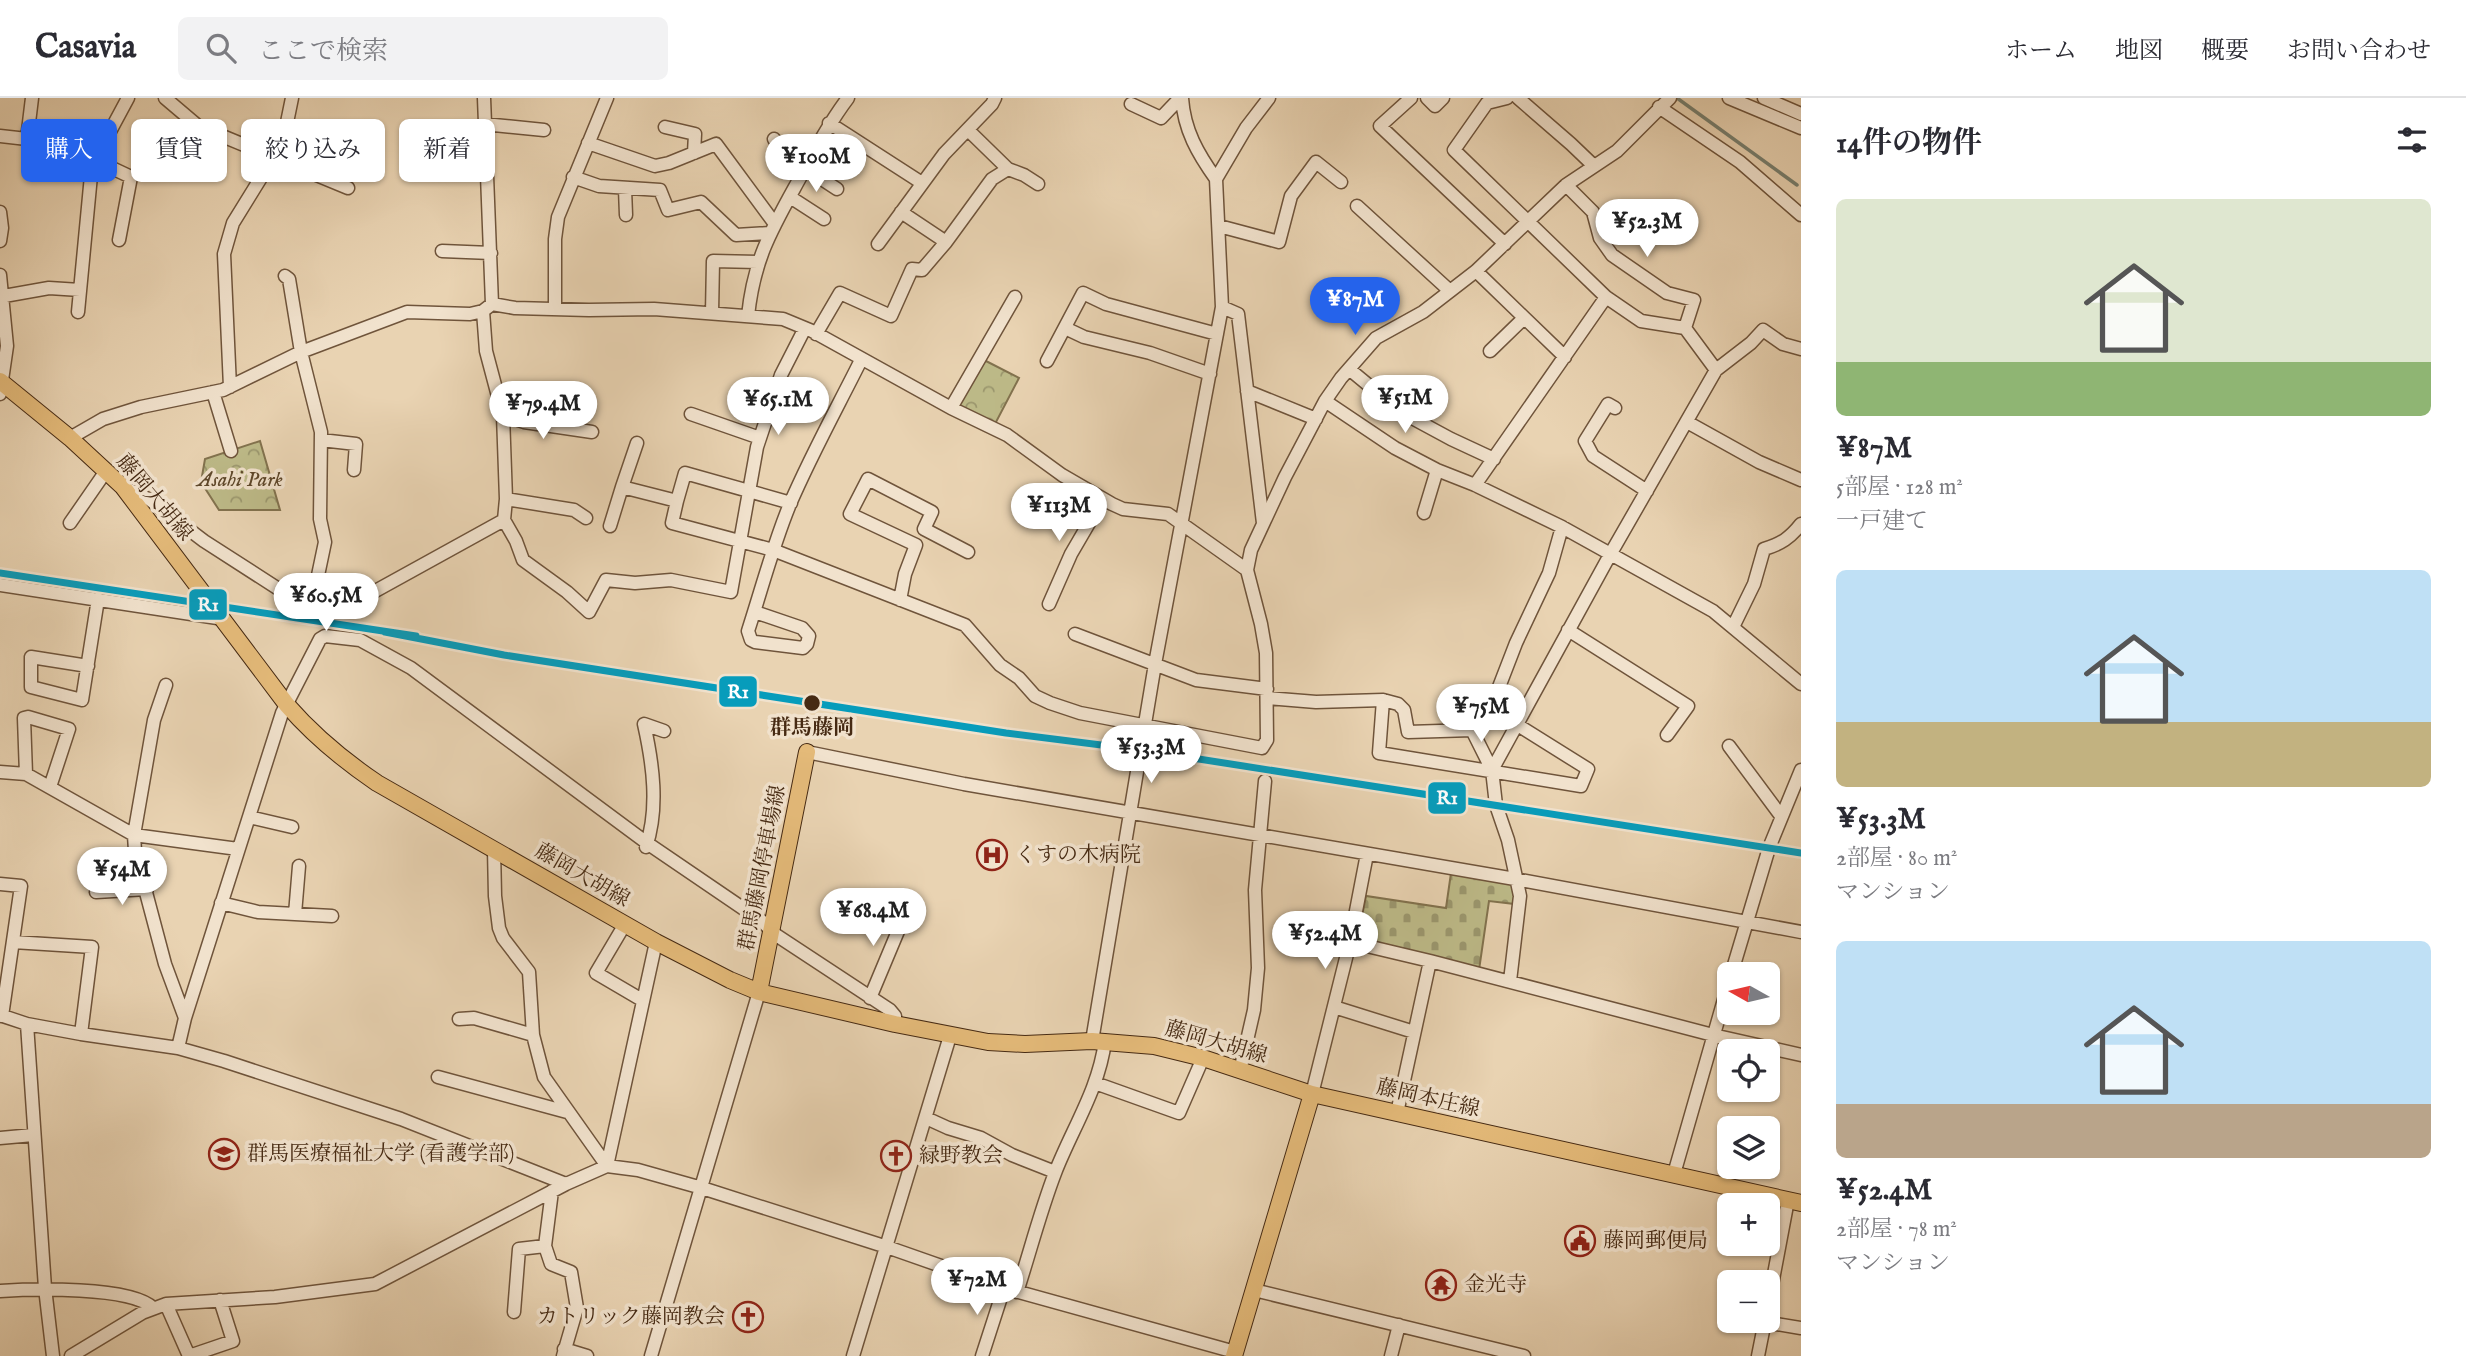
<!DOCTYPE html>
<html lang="ja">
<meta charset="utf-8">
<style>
:root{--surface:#fff;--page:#f2f2f3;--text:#2b2b33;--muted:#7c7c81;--line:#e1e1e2;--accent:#2563eb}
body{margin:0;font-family:"IM FELL English","Noto Serif JP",serif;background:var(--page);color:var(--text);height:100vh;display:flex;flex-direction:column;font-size:26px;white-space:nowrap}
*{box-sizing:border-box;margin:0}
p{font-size:23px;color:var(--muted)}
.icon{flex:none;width:38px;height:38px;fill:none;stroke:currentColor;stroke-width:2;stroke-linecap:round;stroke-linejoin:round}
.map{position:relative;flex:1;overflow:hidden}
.details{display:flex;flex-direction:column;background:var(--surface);width:665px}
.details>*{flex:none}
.top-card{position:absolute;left:21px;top:21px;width:665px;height:63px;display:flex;gap:14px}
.needle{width:46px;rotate:278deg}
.controls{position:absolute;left:1717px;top:864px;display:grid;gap:14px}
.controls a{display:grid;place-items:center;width:63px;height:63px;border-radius:10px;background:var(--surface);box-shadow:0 2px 5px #0004;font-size:35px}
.price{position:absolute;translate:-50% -60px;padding:0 16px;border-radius:24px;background:#fff;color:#222;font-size:23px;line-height:46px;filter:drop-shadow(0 2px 4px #0008)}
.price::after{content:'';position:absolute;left:50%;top:42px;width:21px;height:16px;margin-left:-10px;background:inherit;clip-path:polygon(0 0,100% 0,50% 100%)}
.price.selected{background:var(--accent);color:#fff}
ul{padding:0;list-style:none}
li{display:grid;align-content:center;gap:14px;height:371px;padding:0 35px}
li span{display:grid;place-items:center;height:217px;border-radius:10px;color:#555}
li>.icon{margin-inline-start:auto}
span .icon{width:126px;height:126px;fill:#fffc;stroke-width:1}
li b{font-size:30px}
h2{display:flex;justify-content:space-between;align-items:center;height:84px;padding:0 35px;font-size:30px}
.tag{padding:0 24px;border-radius:10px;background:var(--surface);box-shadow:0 2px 5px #0004;font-size:24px;line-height:63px}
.tag.selected{background:var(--accent);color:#fff}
header{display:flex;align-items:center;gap:42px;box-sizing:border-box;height:98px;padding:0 35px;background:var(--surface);border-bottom:2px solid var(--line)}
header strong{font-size:33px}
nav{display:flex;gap:38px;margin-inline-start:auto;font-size:24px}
.search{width:490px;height:63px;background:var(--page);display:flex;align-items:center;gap:18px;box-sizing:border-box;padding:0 24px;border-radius:10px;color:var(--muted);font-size:26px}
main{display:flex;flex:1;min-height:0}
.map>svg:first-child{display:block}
</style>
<header>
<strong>Casavia</strong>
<div class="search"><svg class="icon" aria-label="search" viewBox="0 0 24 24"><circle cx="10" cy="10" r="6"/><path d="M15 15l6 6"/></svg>ここで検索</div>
<nav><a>ホーム</a><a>地図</a><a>概要</a><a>お問い合わせ</a></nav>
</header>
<main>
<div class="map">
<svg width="1801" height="1258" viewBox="0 0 1801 1258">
<defs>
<pattern id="cemetery-stones" width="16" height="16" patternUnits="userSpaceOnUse" patternTransform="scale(1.75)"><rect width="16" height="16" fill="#bdba88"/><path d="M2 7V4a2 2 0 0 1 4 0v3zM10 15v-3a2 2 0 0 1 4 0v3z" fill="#9b976e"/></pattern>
<pattern id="park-crowns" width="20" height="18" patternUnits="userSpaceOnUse" patternTransform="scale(1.75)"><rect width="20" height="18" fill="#bdba88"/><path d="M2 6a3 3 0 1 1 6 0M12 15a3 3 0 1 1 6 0" fill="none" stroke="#9b976e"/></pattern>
</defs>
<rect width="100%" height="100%" fill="#e9d3b2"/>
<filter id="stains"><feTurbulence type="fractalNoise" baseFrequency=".00286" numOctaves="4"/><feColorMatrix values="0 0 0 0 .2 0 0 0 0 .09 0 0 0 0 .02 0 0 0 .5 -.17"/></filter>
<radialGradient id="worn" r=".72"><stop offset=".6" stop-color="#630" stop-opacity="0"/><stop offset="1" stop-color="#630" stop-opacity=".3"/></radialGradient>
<path fill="url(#cemetery-stones)" stroke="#82724e" stroke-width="2" d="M1451 775 1512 785 1515 806 1489 803 1479 872 1357 843 1366 798 1446 810Z"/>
<path fill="url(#park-crowns)" stroke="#82724e" stroke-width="2" d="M984 262 1019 280 995 326 961 309 959 305Z
M260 343 280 412H219L201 384 205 361Z"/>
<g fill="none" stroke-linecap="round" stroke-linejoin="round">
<path stroke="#777f6f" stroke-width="3.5" d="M1677 0 1797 87"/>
<g stroke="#6f543b" stroke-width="15">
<path id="minor" d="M165 0 198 28 348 90
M484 0 492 206
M1182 0C1184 32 1198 56 1216 81
M1411 0 1380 28 1505 146
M1427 0 1435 8 1443 0
M1507 0 1487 5 1454 52 1606 199 1641 223 1685 230 1716 272 1611 455 1492 672 1496 707 1508 742 1520 798 1510 883
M1518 0 1571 46 1594 68
M1729 0 1801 30
M1764 0 1801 16
M1131 6 1161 20 1180 0
M1659 9 1740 64 1801 117
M829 25 922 85
M484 26 544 32
M665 29 695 36 694 55
M968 32 1008 71
M0 38 27 41 32 0
M774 41 795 70 802 76
M588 45 655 68 669 65 716 46 775 126
M92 67 128 0
M805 70 837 91
M573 79 599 88 660 92 668 112 701 104 736 137 770 135
M1566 87 1593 114 1600 140 1612 157 1667 195 1694 202 1685 230
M625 91 626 117
M790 99 824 121
M1357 108 1450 193
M0 114 2 130 0 143
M901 114 946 144
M1219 128 1279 144 1291 98 1316 64 1341 84
M878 146 944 56 992 6 995 0
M442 153 491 155
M1476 173 1565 259
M0 177 7 248 0 296
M285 178 289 181 301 254 321 334 320 421 325 444 312 506
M4 198 49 190 80 192
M1222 209 1238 216 1263 425
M555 210V141L558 119 607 0
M78 214 92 67 114 71 131 79 119 142
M712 215 713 163 758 164
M748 218C754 159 773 129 801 78 815 51 829 25 848 0
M1065 230 1084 239 1150 255 1210 276
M816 236 840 195 891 218 912 171 922 172 946 144 992 81 1008 71 1024 77 1038 86
M1490 253 1524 220
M1047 263 1083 195 1106 206 1217 236
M1349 271 1401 314 1451 341 1494 361
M1716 272 1751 245 1763 232 1783 246 1801 251
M230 289 224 156 233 125 283 44 292 0
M1247 293 1316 321
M213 294 231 353
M1325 303 1395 350 1437 372 1475 387 1562 429 1713 513 1801 586
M951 310 1015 199
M1615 310 1608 306 1585 343 1593 358 1647 393
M691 316 760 340
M503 317 524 324 592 334
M1687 324 1759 364 1801 382
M70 340 103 321 141 309 223 292 301 254 407 214 470 216 483 213 492 206 515 210 589 212 654 211 783 221 812 233 951 310 1007 337 1062 377 1112 406 1123 411 1168 416 1247 472
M321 342 356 346 354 372
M1475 387 1606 199
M124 389 150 402 204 443 277 490 312 506 330 518 504 422 506 401 503 317 486 253 483 213
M622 389 637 345
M506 401 574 412 586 420
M677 403 685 375 791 405
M1424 415 1437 372
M504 422 516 443 523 462 567 494 589 514 606 482 635 485 671 482 731 494 757 349 781 277 805 230
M70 425 106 373
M610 428 622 389 677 403 672 425 773 452 965 527 1000 567 1019 580 1035 598 1050 605 1080 615 1262 650 1267 642 1266 555 1261 526 1247 472 1251 452 1285 379 1325 303 1341 280 1376 240 1423 214 1476 173 1566 87 1617 53 1670 0
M0 487 224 521
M900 502 905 476 916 447 850 416 868 381 932 414 924 431 968 454
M1049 506 1071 456 1103 401
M755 514 802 530 809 538 807 546 803 550 755 544 751 542 748 533C762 490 773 447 790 406 811 357 837 310 861 262
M1733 529 1754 486 1764 451C1781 446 1790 440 1801 426
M1568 532 1688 608 1667 637
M1075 536 1196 582 1267 591
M88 568 31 559V589L82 602 98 501
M166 587 154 622 134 737 135 753 165 866 185 920
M1268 600 1316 604 1383 602 1398 606 1404 612 1408 634 1472 632 1494 602 1516 545 1549 475 1562 429
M1383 602 1379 655 1581 688 1588 671 1516 626
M1472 632 1492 672
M1729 648 1781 718
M807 654 964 686 1515 781 1801 834
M0 674 26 676 134 737 238 751
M26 676 24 620 28 619 69 631 50 689
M249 719 292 729
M646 749C659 710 653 666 644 626L664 633
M494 751 495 798 499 830 503 840 529 874 533 937 544 979 607 1068
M0 786 21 788 2 918
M96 794 147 791
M221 805 258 814 332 818
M295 816 299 768
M625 826 596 875 642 902
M13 844 92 849 81 936
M1350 844 1430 863 1713 937 1801 957
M1731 877 1769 750 1801 672
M870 900 906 814
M1334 909 1414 934
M0 917 27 926 81 936 178 950 224 963 401 1021 566 1086
M459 921 474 920 533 937
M27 926 45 1190 53 1258
M1092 943 1155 566 1222 209 1216 81 1246 30 1269 0
M178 950 185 920 282 615 320 541 325 538 360 542 411 570 647 745 763 824 773 835 890 912 895 918V926
M1240 973 1254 912 1258 870 1255 792 1265 683
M438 979 567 1014
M1095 985 1179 1015 1203 960
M1312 996 1350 844 1367 756
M1397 1015 1430 863
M926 1020 948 1030 981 1040 1012 1057 1055 1074
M0 1040 33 1037
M607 1068 656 844
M1674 1076 1729 884
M552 1093 545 1148 551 1166 571 1174 577 1210 563 1258
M1254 1192 1524 1258
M0 1193C31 1191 131 1188 153 1210
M1017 1194C1030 1154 1040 1114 1055 1075 1072 1031 1099 991 1105 943
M166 1206 189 1258
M1768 1208 1788 1102
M514 1214 519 1151 545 1148
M1764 1224 1801 1230
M564 1251 587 1258
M71 1258 142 1215 166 1206 275 1199 375 1186 566 1086 607 1068 638 1072 702 1090 887 1149 1004 1190 1235 1254
M189 1258 233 1243 220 1202
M651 1258 759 894
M853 1258 950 938
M982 1258 1004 1190
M1391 1258 1399 1227
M1758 1258 1765 1223"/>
</g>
<g stroke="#462a13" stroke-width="18">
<path id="major" d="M0 283 70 340 123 389 287 607C314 638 343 662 377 685L656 844 730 882 759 894 895 926 988 944 1025 946 1092 943 1154 948 1203 960 1312 996 1801 1105
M759 894 807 654
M1234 1258 1312 996"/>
</g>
<use href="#minor" stroke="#f1e2cd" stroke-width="12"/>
<use href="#major" stroke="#e4ba79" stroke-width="16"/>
<g stroke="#f1e2cd" stroke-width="12">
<path id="rail-1" d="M0 475 416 538
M385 534 504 557 1006 635 1141 652 1801 755"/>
</g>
<use href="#rail-1" stroke="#079cbb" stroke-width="7"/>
</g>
<defs>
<g id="hospital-ring" transform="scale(1.575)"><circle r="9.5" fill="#f1e2cd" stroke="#8f2418" stroke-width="1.5"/><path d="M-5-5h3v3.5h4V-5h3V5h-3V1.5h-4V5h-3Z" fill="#8f2418"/></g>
<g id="university-ring" transform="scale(1.575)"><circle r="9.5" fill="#f1e2cd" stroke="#8f2418" stroke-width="1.5"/><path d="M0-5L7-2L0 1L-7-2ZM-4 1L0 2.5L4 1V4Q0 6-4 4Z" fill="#8f2418"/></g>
<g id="church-ring" transform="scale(1.575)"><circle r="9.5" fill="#f1e2cd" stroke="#8f2418" stroke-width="1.5"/><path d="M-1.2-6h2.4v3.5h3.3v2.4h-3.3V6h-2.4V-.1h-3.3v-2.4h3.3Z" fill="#8f2418"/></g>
<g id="civic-ring" transform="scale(1.575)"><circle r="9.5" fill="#f1e2cd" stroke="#8f2418" stroke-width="1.5"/><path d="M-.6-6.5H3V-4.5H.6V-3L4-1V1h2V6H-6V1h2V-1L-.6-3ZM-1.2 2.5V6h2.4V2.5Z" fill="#8f2418"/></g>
<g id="temple-ring" transform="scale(1.575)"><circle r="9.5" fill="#f1e2cd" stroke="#8f2418" stroke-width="1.5"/><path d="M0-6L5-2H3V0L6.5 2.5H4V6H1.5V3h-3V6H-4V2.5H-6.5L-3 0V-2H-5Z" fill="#8f2418"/></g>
</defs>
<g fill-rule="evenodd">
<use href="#hospital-ring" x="992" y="757"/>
<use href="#university-ring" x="224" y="1056"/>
<use href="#church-ring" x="896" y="1058"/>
<use href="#civic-ring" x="1580" y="1143"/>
<use href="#temple-ring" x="1441" y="1187"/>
<use href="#church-ring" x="748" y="1219"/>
</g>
<circle fill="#462a13" stroke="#f1e2cd" stroke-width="2.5" cx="812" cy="605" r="9"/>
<g text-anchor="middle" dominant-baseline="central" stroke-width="7" stroke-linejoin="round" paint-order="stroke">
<g font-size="21" font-style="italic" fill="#5e472a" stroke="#f1e2cd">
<text x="240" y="382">Asahi Park</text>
</g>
<g font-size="21" fill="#462a13" stroke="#f1e2cd">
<text transform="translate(154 400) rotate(50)">藤岡大胡線</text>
<text transform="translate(763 770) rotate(-79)">群馬藤岡停車場線</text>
<text transform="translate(582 778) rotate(30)">藤岡大胡線</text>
<text transform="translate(1216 945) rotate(16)">藤岡大胡線</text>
<text transform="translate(1428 1001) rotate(13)">藤岡本庄線</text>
</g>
<g font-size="21" font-weight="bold" fill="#462a13" stroke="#f1e2cd">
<text x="812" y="630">群馬藤岡</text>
</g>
<g font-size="21" fill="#462a13" stroke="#f1e2cd" text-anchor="start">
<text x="1015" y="757">くすの木病院</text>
<text x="247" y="1056">群馬医療福祉大学 (看護学部)</text>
<text x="919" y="1058">緑野教会</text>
<text x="1603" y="1143">藤岡郵便局</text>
<text x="1464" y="1187">金光寺</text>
<text x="725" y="1219" text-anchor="end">カトリック藤岡教会</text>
</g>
</g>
<g stroke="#f1e2cd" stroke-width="2.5">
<rect x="188" y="490" width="40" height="33" rx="7" fill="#079cbb"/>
<rect x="718" y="577" width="40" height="33" rx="7" fill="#079cbb"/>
<rect x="1427" y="683" width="40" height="34" rx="7" fill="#079cbb"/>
</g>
<g font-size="19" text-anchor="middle" font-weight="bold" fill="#fff">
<text x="208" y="513">R1</text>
<text x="738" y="600">R1</text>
<text x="1447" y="706">R1</text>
</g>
<rect width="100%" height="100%" filter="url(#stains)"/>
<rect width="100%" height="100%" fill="url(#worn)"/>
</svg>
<div class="controls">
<a><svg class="needle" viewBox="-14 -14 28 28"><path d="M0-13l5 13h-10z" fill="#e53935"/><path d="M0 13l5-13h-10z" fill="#7c7c81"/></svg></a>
<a><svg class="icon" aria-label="locate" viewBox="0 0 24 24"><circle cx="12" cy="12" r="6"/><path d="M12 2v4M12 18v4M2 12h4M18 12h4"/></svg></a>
<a><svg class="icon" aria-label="layers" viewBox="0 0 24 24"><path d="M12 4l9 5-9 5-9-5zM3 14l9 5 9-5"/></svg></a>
<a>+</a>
<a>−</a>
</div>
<b class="price" style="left:816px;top:96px">¥100M</b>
<b class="price" style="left:1647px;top:161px">¥52.3M</b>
<b class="price selected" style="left:1355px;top:239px">¥87M</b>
<b class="price" style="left:1405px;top:337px">¥51M</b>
<b class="price" style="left:778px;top:339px">¥65.1M</b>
<b class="price" style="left:543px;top:343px">¥79.4M</b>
<b class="price" style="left:1059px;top:445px">¥113M</b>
<b class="price" style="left:326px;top:535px">¥60.5M</b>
<b class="price" style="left:1481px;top:646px">¥75M</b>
<b class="price" style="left:1151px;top:687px">¥53.3M</b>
<b class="price" style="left:122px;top:809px">¥54M</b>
<b class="price" style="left:873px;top:850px">¥68.4M</b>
<b class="price" style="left:1325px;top:873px">¥52.4M</b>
<b class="price" style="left:977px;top:1219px">¥72M</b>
<div class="top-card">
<a class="tag selected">購入</a>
<a class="tag">賃貸</a>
<a class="tag">絞り込み</a>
<a class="tag">新着</a>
</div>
</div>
<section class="details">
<h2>14件の物件<svg class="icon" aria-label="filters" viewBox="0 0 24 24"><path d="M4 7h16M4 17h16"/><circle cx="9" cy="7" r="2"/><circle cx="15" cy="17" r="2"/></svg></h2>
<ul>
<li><span style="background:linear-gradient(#dfe7d0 75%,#8fb573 0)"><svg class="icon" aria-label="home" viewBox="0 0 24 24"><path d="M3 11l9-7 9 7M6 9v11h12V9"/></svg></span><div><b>¥87M</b><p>5部屋 · 128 m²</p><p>一戸建て</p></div></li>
<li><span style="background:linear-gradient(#bfe0f5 70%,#c2b280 0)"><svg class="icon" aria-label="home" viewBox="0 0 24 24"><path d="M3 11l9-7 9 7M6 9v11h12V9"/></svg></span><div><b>¥53.3M</b><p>2部屋 · 80 m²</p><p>マンション</p></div></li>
<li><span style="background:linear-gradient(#bfe0f5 75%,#b9a48a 0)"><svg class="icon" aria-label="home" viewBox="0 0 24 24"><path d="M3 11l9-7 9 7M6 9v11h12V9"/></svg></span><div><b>¥52.4M</b><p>2部屋 · 78 m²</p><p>マンション</p></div></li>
</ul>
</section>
</main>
